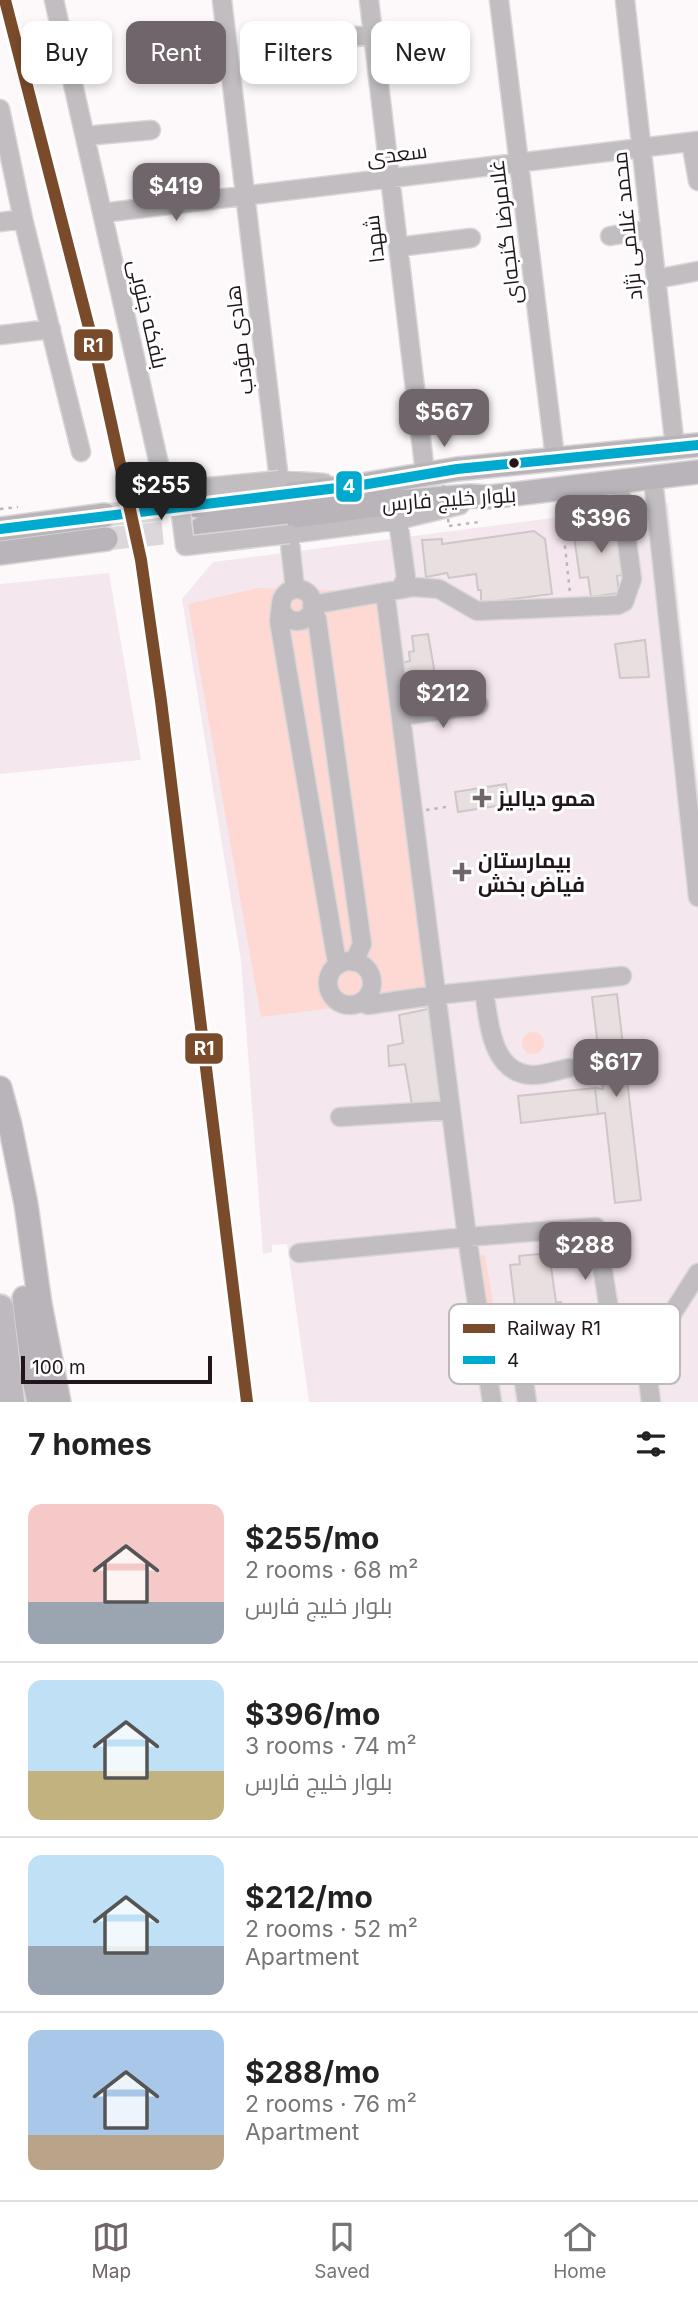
<!DOCTYPE html>
<meta charset="utf-8">
<style>
:root{--surface:#fff;--page:#f2f2f2;--text:#222;--muted:#767676;--line:#e0e0e0;--accent:#6f656a}
body{margin:0;font-family:Inter,Cairo,sans-serif;background:var(--page);color:var(--text);height:100vh;display:flex;flex-direction:column;font-size:26px;white-space:nowrap}
*{box-sizing:border-box;margin:0}
p{font-size:23px;color:var(--muted)}
.icon{flex:none;width:38px;height:38px;fill:none;stroke:currentColor;stroke-width:2;stroke-linecap:round;stroke-linejoin:round}
.map{position:relative;height:1402px;overflow:hidden}
.drawer{display:flex;flex-direction:column;background:var(--surface);flex:1}
.drawer>*{flex:none}
.hud{position:absolute;left:21px;top:21px;width:656px;height:63px;display:flex;gap:14px}
.scale{position:absolute;left:21px;bottom:18px;width:191px;box-sizing:border-box;padding-left:7px;border:4px solid #22161c;border-top:0;font-size:19px;line-height:24px;white-space:nowrap;color:#22161c;-webkit-text-stroke:5px #fff;paint-order:stroke}
.price{position:absolute;translate:-50% -60px;padding:0 16px;border-radius:14px;background:var(--accent);color:#fff;font-size:23px;line-height:46px;filter:drop-shadow(0 2px 4px #0008)}
.price::after{content:'';position:absolute;left:50%;top:42px;width:21px;height:16px;margin-left:-10px;background:inherit;clip-path:polygon(0 0,100% 0,50% 100%)}
.price.active{background:#222;color:#fff}
ul{padding:0;list-style:none}
li{display:flex;align-items:center;gap:21px;height:175px;padding:0 28px}
li+li{border-top:2px solid var(--line)}
li span{display:grid;place-items:center;flex:none;width:196px;height:140px;border-radius:14px;color:#555}
li>.icon{margin-inline-start:auto}
span .icon{width:84px;height:84px;fill:#fffc;stroke-width:1}
li b{font-size:30px}
h2{display:flex;justify-content:space-between;align-items:center;height:84px;padding:0 28px;font-size:30px}
.tag{padding:0 24px;border-radius:14px;background:var(--surface);box-shadow:0 4px 10px #0003;font-size:24px;line-height:63px}
.tag.active{background:var(--accent);color:#fff}
.menu{display:flex;justify-content:space-around;align-items:center;height:98px;border-top:2px solid var(--line);background:var(--surface);font-size:19px;color:var(--muted)}
.menu a{display:grid;justify-items:center;gap:4px}
.menu .active{color:var(--accent)}
.map>svg:first-child{display:block}
</style>
<div class="map">
<svg width="698" height="1402" viewBox="0 0 698 1402">
<rect width="100%" height="100%" fill="#fdf9fb"/>
<path fill="#f4e8ee" d="M668 503 698 784V1402H309L287 1244 272 1245V1252L263 1254 241 961 182 599 213 562Z
M109 573 141 760 0 774V584Z"/>
<path fill="#fed9d3" d="M258 588 385 592 436 995 261 1017 188 604Z
M522 1043a11 11 0 1 1 22 0a11 11 0 1 1-22 0Z
M482 1255H485L493 1302 490 1306H486L479 1258Z"/>
<path fill="#e8dfe0" stroke="#cfc6c8" stroke-width="2" d="M611 516 612 525 621 524 628 574 617 576 619 593 591 597 588 577 580 578 573 530 582 529 581 520Z
M534 531 545 539 552 594 481 603V590H478L476 574 449 578 447 573 426 577 422 540 442 539V544Z
M428 634 437 686 406 691 401 663 410 661 409 652 414 651 412 636Z
M645 640 649 677 620 678 615 644Z
M506 784 509 804 458 812 455 792Z
M617 994 641 1200 615 1203 605 1113 598 1114 595 1088 603 1089 592 997Z
M433 1008 444 1101 412 1105 405 1064 389 1066 388 1046 403 1043 399 1015Z
M595 1088 598 1114 521 1123 518 1096Z
M549 1253 556 1302H561L563 1316 573 1314 579 1365 562 1367 561 1361 544 1363 540 1328 518 1331 510 1265 520 1264 519 1256Z"/>
<g fill="none" stroke-linecap="round" stroke-linejoin="round">
<path stroke="#dcd7da" stroke-width="23" stroke-dasharray="23 11" stroke-linecap="butt" d="M105 515 197 506
M106 539 201 529"/>
<g stroke="#d9d6d7" stroke-width="21">
<path id="minor" d="M54 0 161 473
M222 0 279 480 324 483
M369 0 425 473
M499 0 555 458
M625 0 675 448
M310 39 373 35
M0 109 23 219 81 452
M85 136 151 130
M691 142 698 181
M102 213 698 141
M0 222 23 219
M610 236 651 229
M398 247 471 238
M656 279 698 271
M0 335 51 329
M418 417 475 412
M653 478 698 897
M398 520 406 578 401 588
M295 589 289 534 398 520 460 505
M281 605a16 16 0 1 1 32 0a16 16 0 1 1-32 0Z
M385 592 467 1237 492 1402
M281 604 279 621 336 957 340 964
M401 716 479 705
M328 983a22 22 0 1 1 44 0a22 22 0 1 1-44 0Z
M354 962 362 944 317 619 312 605 414 587 439 589 477 611 618 605 624 602 632 579 619 482
M484 991C489 1020 490 1072 531 1075 542 1076 558 1070 569 1068
M361 1002 368 1005 436 995 622 976
M340 1117 451 1110
M299 1253 467 1237 596 1227 618 1366 646 1363 651 1402
M670 1317 698 1273
M484 1339 517 1334 527 1402"/>
</g>
<g stroke="#d9d6d7" stroke-width="26">
<path id="major" d="M197 506 362 485 457 469 698 445
M0 529 105 515
M201 529 397 502 470 496 490 497 698 472
M0 553 106 539
M0 1088 10 1125 26 1204 40 1304 59 1402
M24 1298 35 1384 39 1402"/>
</g>
<g stroke="#d9d6d7" stroke-width="30">
<path id="highway" d="M0 1308 11 1402"/>
</g>
<path stroke="#bbb7ba" stroke-width="2.5" stroke-dasharray="3.5 5" stroke-linecap="butt" d="M152 490 163 489
M0 509 18 507
M449 526 479 522
M564 537 570 593
M426 810 446 807"/>
<use href="#minor" stroke="#c1bdc0" stroke-width="18"/>
<use href="#major" stroke="#b9b4b9" stroke-width="23"/>
<use href="#highway" stroke="#bdb9be" stroke-width="26"/>
<path stroke="#c1bdbf" stroke-width="3.5" d="M5 0 98 363 141 560 161 701 247 1402"/>
<g stroke="#d9d6d7" stroke-width="21" stroke-linecap="butt">
<path id="minor-bridge" d="M279 480 178 490 185 546 289 534"/>
</g>
<path stroke="#bbb7ba" stroke-width="2.5" stroke-dasharray="3.5 5" stroke-linecap="butt" d="M440 460 449 526"/>
<use href="#minor-bridge" stroke="#c1bdc0" stroke-width="18"/>
<g stroke="#fff" stroke-width="16">
<path id="bus-1" d="M0 529 362 485 457 469 698 445"/>
</g>
<use href="#bus-1" stroke="#00a9ce" stroke-width="10"/>
<g stroke="#fff" stroke-width="18">
<path id="rail-1" d="M5 0 98 363 141 560 161 701 247 1402"/>
</g>
<use href="#rail-1" stroke="#7a4b2a" stroke-width="12"/>
</g>
<circle fill="#22161c" stroke="#fff" stroke-width="2.5" cx="514" cy="463" r="6"/>
<g fill="#6f656a" stroke="#fff" stroke-width="2.5">
<path d="M478.5 787.5h7v7h7v7h-7v7h-7v-7h-7v-7h7z"/>
<path d="M458.5 861.5h7v7h7v7h-7v7h-7v-7h-7v-7h7z"/>
</g>
<g text-anchor="middle" dominant-baseline="central" stroke-width="6" stroke-linejoin="round" paint-order="stroke">
<g font-size="21" fill="#22161c" stroke="#fff">
<text transform="translate(397 154) rotate(-7)">سعدی</text>
<text transform="translate(627 226) rotate(-96)">محمد غلامی نژاد</text>
<text transform="translate(505 232) rotate(-97)">غلامرضا گنجه‌ای</text>
<text transform="translate(374 239) rotate(-97)">شهدا</text>
<text transform="translate(148 314) rotate(77)">بلفکه جنوبی</text>
<text transform="translate(239 340) rotate(-97)">هادی مؤدب</text>
<text transform="translate(449 499) rotate(-4)">بلوار خلیج فارس</text>
</g>
<g font-size="21" font-weight="bold" fill="#22161c" stroke="#fff" text-anchor="start">
<text x="498" y="798">همو دیالیز</text>
<text x="478" y="860">بیمارستان<tspan x="478" dy="24">فیاض بخش</tspan></text>
</g>
</g>
<rect x="449" y="1304" width="231" height="80" rx="10" fill="#fff" stroke="#bdb9bb" stroke-width="2"/>
<rect x="463" y="1324" width="32" height="9" fill="#7a4b2a"/>
<rect x="463" y="1356" width="32" height="8" fill="#00a9ce"/>
<g font-size="19" fill="#22161c">
<text x="507" y="1335">Railway R1</text>
<text x="507" y="1367">4</text>
</g>
<g stroke="#fff" stroke-width="2.5">
<rect x="73" y="328" width="41" height="34" rx="7" fill="#7a4b2a"/>
<rect x="335" y="470" width="28" height="33" rx="7" fill="#00a9ce"/>
<rect x="184" y="1032" width="40" height="33" rx="7" fill="#7a4b2a"/>
</g>
<g font-size="19" text-anchor="middle" font-weight="bold" fill="#fff">
<text x="93" y="352">R1</text>
<text x="349" y="493">4</text>
<text x="204" y="1055">R1</text>
</g>
</svg>
<div class="scale">100 m</div>
<b class="price" style="left:176px;top:223px">$419</b>
<b class="price" style="left:444px;top:449px">$567</b>
<b class="price active" style="left:161px;top:522px">$255</b>
<b class="price" style="left:601px;top:555px">$396</b>
<b class="price" style="left:443px;top:730px">$212</b>
<b class="price" style="left:616px;top:1099px">$617</b>
<b class="price" style="left:585px;top:1282px">$288</b>
<div class="hud">
<a class="tag">Buy</a>
<a class="tag active">Rent</a>
<a class="tag">Filters</a>
<a class="tag">New</a>
</div>
</div>
<section class="drawer">
<h2>7 homes<svg class="icon" aria-label="filters" viewBox="0 0 24 24"><path d="M4 7h16M4 17h16"/><circle cx="9" cy="7" r="2"/><circle cx="15" cy="17" r="2"/></svg></h2>
<ul>
<li><span style="background:linear-gradient(#f6c9c9 70%,#9aa5b1 0)"><svg class="icon" aria-label="home" viewBox="0 0 24 24"><path d="M3 11l9-7 9 7M6 9v11h12V9"/></svg></span><div><b>$255/mo</b><p>2 rooms · 68 m²</p><p>بلوار خلیج فارس</p></div></li>
<li><span style="background:linear-gradient(#bfe0f5 65%,#c2b280 0)"><svg class="icon" aria-label="home" viewBox="0 0 24 24"><path d="M3 11l9-7 9 7M6 9v11h12V9"/></svg></span><div><b>$396/mo</b><p>3 rooms · 74 m²</p><p>بلوار خلیج فارس</p></div></li>
<li><span style="background:linear-gradient(#bfe0f5 65%,#9aa5b1 0)"><svg class="icon" aria-label="home" viewBox="0 0 24 24"><path d="M3 11l9-7 9 7M6 9v11h12V9"/></svg></span><div><b>$212/mo</b><p>2 rooms · 52 m²</p><p>Apartment</p></div></li>
<li><span style="background:linear-gradient(#a9c7e8 75%,#b9a48a 0)"><svg class="icon" aria-label="home" viewBox="0 0 24 24"><path d="M3 11l9-7 9 7M6 9v11h12V9"/></svg></span><div><b>$288/mo</b><p>2 rooms · 76 m²</p><p>Apartment</p></div></li>
</ul>
</section>
<nav class="menu">
<a class="active"><svg class="icon" aria-label="map" viewBox="0 0 24 24"><path d="M3 6l6-2 6 2 6-2v14l-6 2-6-2-6 2zM9 4v14M15 6v14"/></svg>Map</a>
<a><svg class="icon" aria-label="saved" viewBox="0 0 24 24"><path d="M7 4h10v16l-5-4-5 4z"/></svg>Saved</a>
<a><svg class="icon" aria-label="home" viewBox="0 0 24 24"><path d="M3 11l9-7 9 7M6 9v11h12V9"/></svg>Home</a>
</nav>
